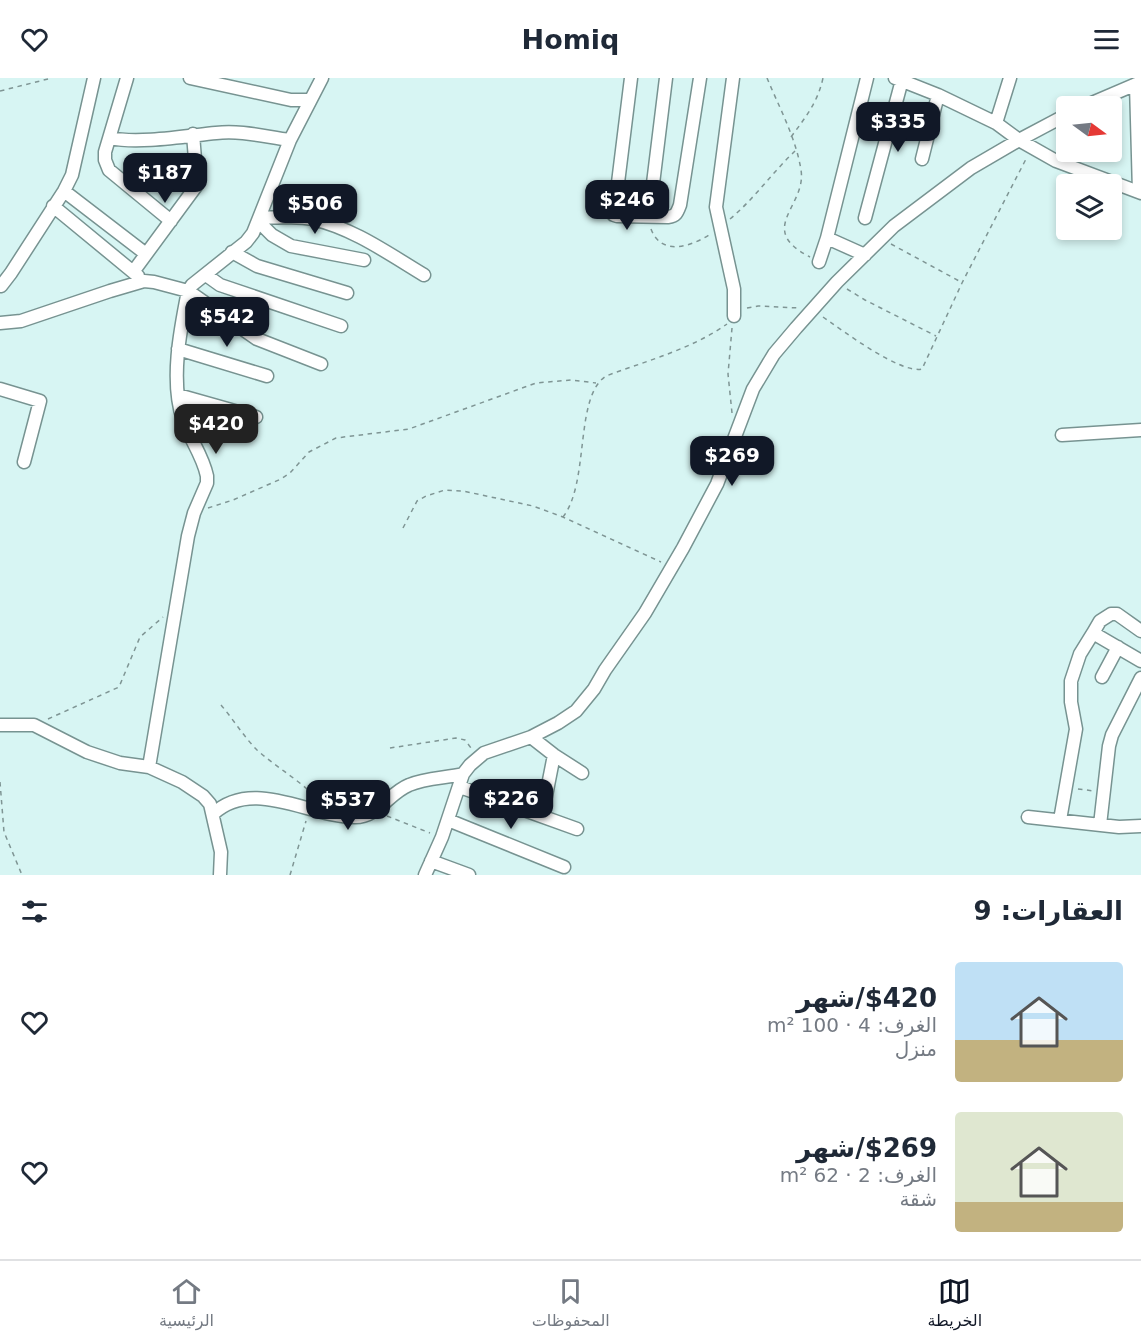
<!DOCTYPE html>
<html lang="ar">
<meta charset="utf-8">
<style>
:root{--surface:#fff;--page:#f2f2f3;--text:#1f2937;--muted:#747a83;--line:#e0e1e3;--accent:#111827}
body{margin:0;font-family:"DejaVu Sans","Noto Naskh Arabic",sans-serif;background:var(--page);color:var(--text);direction:rtl;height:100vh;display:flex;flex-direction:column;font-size:22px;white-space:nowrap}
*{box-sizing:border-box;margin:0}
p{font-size:20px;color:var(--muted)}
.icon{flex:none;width:33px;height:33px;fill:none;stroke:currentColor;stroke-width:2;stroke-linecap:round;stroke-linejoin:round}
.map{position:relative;height:797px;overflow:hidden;direction:ltr}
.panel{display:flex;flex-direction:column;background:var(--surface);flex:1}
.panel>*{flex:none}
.needle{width:39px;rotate:105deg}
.fabs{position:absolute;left:1056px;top:18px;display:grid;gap:12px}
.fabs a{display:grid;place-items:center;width:66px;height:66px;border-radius:6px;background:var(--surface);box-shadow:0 3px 9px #0003;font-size:30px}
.price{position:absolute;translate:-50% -51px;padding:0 14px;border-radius:12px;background:var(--accent);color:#fff;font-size:20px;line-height:39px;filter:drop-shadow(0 2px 3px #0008)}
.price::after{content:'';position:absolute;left:50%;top:36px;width:18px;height:14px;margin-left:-9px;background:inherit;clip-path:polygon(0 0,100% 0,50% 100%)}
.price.current{background:#222;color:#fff}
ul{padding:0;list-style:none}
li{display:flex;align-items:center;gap:18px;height:150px;padding:0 18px}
li span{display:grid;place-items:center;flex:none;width:168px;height:120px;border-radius:6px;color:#555}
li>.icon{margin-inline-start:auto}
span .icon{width:72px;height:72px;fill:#fffc;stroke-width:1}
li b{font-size:26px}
h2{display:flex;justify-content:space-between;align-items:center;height:72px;padding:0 18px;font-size:26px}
header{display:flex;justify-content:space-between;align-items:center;height:78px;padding:0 18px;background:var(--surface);font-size:27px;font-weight:700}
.tab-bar{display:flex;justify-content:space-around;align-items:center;height:84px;border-top:2px solid var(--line);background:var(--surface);font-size:16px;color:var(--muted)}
.tab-bar a{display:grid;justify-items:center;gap:3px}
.tab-bar .current{color:var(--accent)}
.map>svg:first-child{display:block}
</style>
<header><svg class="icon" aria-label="menu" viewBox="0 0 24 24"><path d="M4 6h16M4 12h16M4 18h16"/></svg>Homiq<svg class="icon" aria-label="heart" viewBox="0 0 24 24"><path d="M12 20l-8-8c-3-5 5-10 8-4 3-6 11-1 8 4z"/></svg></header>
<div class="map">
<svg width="1141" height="797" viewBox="0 0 1141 797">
<rect width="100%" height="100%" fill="#d7f5f3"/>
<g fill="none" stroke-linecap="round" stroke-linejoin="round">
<g stroke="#779391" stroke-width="15">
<path id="street" d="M127 0 105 74V82L109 92 171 143
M190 0 291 22H309
M631 0 614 137 617 138 668 139C676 138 677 135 680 127L700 0
M733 0 716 129 734 211V238
M895 0 938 17 996 45 1019 62 1056 83 1141 115
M1136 6 1139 114
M1085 28 1141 4
M996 45 1010 0
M110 60C139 66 186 58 216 55 241 52 266 59 290 62
M922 81 938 17
M64 113 146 176
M53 128 138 198
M649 138 666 0
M261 139C278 141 295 137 312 141 353 150 389 176 424 197
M865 140 902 2
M259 144 272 157 291 168 364 182
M827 160 867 0
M232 174 257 188 347 215
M819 184 827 160 865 177
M133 194 197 107 193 56
M206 197 220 207 341 248
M1 208 11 195 64 113 72 97 94 0
M0 245 21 243 110 213 144 203 154 204 188 213 257 261 321 286
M178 271 267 298
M0 311 40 323 24 384
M178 317 256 339
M1062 357 1141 352
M1093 555 1100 543 1111 536H1117L1141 553
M1102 599 1118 569
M0 647H34L87 674 120 685 149 689 182 704 203 718 210 726 221 774 220 797
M531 659 554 677 582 695
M149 689 188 458 194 435 207 405V398C203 378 190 361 183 342 170 303 180 253 188 213L192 207 246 164 253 155 290 62 322 0
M460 709 577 751
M213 736C253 699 309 739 355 739 378 739 389 715 409 707 425 700 446 700 463 696
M542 738 554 677
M1028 739 1119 749 1141 748
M448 742 564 789
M1060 742 1076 651 1071 624V603L1080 576 1093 555 1141 583
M1100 747 1109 668 1112 657 1141 600
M431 783 469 797
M425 797 442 759 463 696 470 687 484 675 531 659 558 645 576 633 594 611 605 592 645 535 683 470 717 406 753 311 774 276 796 250 837 204 894 148 971 90 1019 62 1066 37"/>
</g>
<path stroke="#7f9594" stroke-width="1.5" stroke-dasharray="4.5 4.5" stroke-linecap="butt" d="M767 0C779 29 796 60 801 92 807 128 755 151 810 179
M0 13 52 0
M791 59C805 40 818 24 823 0
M730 141C754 121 772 95 795 73
M651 151C661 178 690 169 709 157
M891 166 961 204
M847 211 865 222 936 258
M747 230 758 228 799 230
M823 239C842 252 900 296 922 291L962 205 1026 81
M732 335 728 296 732 250
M208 430 233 422 281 401 290 395 309 374 336 360 409 351 536 305 571 302 596 305
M563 439C590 404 574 319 606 298 646 283 692 271 727 246
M403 450 417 423 426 418 445 412 463 413 533 428 563 439 661 484
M221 627C233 641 244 659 257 672 276 689 299 702 317 720
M48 641 119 609 140 559 163 539
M390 670 456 660 465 662 471 670
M0 704 4 754 22 797
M1078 711 1094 713
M387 738 430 755
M290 797 306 743"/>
<use href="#street" stroke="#fff" stroke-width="12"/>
</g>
</svg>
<div class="fabs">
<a><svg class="needle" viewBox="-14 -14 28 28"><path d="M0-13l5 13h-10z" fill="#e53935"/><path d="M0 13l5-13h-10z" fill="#747a83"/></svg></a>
<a><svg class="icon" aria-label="layers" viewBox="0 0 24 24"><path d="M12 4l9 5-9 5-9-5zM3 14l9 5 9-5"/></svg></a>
</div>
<b class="price" style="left:898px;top:75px">$335</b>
<b class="price" style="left:165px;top:126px">$187</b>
<b class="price" style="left:627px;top:153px">$246</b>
<b class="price" style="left:315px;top:157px">$506</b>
<b class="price" style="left:227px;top:270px">$542</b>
<b class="price current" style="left:216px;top:377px">$420</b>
<b class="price" style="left:732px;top:409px">$269</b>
<b class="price" style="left:511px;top:752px">$226</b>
<b class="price" style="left:348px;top:753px">$537</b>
</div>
<section class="panel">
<h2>العقارات: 9<svg class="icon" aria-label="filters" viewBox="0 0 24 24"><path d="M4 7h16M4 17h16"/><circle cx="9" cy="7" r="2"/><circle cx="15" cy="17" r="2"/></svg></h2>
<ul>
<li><span style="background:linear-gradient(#bfe0f5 65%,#c2b280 0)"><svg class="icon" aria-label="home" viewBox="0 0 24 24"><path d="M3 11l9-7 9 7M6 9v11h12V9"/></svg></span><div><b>$420/شهر</b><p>الغرف: 4 · 100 m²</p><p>منزل</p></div><svg class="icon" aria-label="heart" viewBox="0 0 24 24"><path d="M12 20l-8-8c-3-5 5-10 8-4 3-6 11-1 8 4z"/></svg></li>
<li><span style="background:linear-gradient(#dfe7d0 75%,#c2b280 0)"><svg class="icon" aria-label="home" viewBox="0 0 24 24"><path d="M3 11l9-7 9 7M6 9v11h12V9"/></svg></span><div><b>$269/شهر</b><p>الغرف: 2 · 62 m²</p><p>شقة</p></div><svg class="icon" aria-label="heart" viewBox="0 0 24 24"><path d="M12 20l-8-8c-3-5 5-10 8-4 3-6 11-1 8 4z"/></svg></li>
</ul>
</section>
<nav class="tab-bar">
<a class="current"><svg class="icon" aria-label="map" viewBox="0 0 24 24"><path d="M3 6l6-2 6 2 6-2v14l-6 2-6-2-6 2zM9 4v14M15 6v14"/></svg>الخريطة</a>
<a><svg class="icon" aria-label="saved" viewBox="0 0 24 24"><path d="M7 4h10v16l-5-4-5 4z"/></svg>المحفوظات</a>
<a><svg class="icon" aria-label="home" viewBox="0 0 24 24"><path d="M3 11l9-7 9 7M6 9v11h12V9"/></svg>الرئيسية</a>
</nav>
